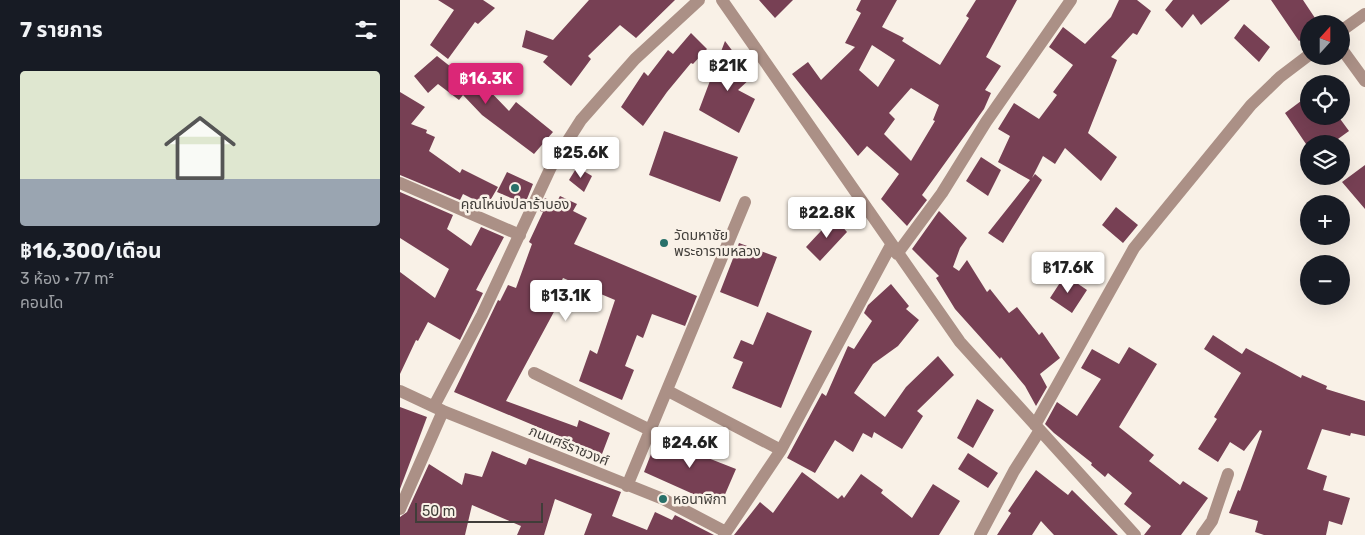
<!DOCTYPE html>
<html lang="th">
<meta charset="utf-8">
<style>
:root{--surface:#171b24;--page:#20242c;--text:#f1f3f6;--muted:#9ea1a6;--line:#363941;--accent:#db2777}
body{margin:0;font-family:Rubik,"Noto Sans Thai",sans-serif;background:var(--page);color:var(--text);height:100vh;display:flex;flex-direction:column;font-size:19px;white-space:nowrap}
*{box-sizing:border-box;margin:0}
p{font-size:16px;color:var(--muted)}
.icon{flex:none;width:28px;height:28px;fill:none;stroke:currentColor;stroke-width:2;stroke-linecap:round;stroke-linejoin:round}
.map{position:relative;flex:1;overflow:hidden}
.drawer{display:flex;flex-direction:column;background:var(--surface);width:400px}
.drawer>*{flex:none}
.needle{width:32px;rotate:21deg}
.buttons{position:absolute;left:900px;top:15px;display:grid;gap:10px}
.buttons a{display:grid;place-items:center;width:50px;height:50px;border-radius:50%;background:var(--surface);box-shadow:0 5px 20px #0002;font-size:25px}
.scale{position:absolute;left:15px;bottom:12px;width:128px;box-sizing:border-box;padding-left:5px;border:2px solid #403d39;border-top:0;font-size:14px;line-height:18px;white-space:nowrap;color:#403d39;-webkit-text-stroke:4px #f9f1e7;paint-order:stroke}
.price{position:absolute;translate:-50% -42px;padding:0 11px;border-radius:5px;background:#fff;color:#222;font-size:16px;line-height:32px;filter:drop-shadow(0 1px 2px #0008)}
.price::after{content:'';position:absolute;left:50%;top:30px;width:15px;height:11px;margin-left:-8px;background:inherit;clip-path:polygon(0 0,100% 0,50% 100%)}
.price.current{background:var(--accent);color:#fff}
ul{padding:0;list-style:none}
li{display:grid;align-content:center;gap:10px;height:265px;padding:0 20px}
li+li{border-top:1px solid var(--line)}
li span{display:grid;place-items:center;height:155px;border-radius:5px;color:#555}
li>.icon{margin-inline-start:auto}
span .icon{width:90px;height:90px;fill:#fffc;stroke-width:1}
li b{font-size:21px}
h2{display:flex;justify-content:space-between;align-items:center;height:60px;padding:0 20px;font-size:21px}
main{display:flex;flex:1;min-height:0}
.map>svg:first-child{display:block}
</style>
<main>
<section class="drawer">
<h2>7 รายการ<svg class="icon" aria-label="filters" viewBox="0 0 24 24"><path d="M4 7h16M4 17h16"/><circle cx="9" cy="7" r="2"/><circle cx="15" cy="17" r="2"/></svg></h2>
<ul>
<li><span style="background:linear-gradient(#dfe7d0 70%,#9aa5b1 0)"><svg class="icon" aria-label="home" viewBox="0 0 24 24"><path d="M3 11l9-7 9 7M6 9v11h12V9"/></svg></span><div><b>฿16,300/เดือน</b><p>3 ห้อง · 77 m²</p><p>คอนโด</p></div></li>
</ul>
</section>
<div class="map">
<svg width="965" height="535" viewBox="0 0 965 535">
<rect width="100%" height="100%" fill="#f9f1e7"/>
<path fill="#774054" fill-rule="evenodd" d="M38 0H83L95 8 78 24 75 22 48 59 30 45 54 10Z
M189 0H275L236 38 220 25 188 56 191 59 171 86 143 62 148 56 122 47 126 30 153 40Z
M359 0H393L375 18Z
M461 0H497L482 27 504 38 502 41 540 65 569 18 566 16 576 0H617L586 57 601 66 585 90 591 93 584 109 522 195 527 200 507 226 481 199 499 174 467 146 458 156 392 74 408 62 421 80 455 47 445 43 461 13 456 10ZM472 45 495 60 478 87 459 70ZM511 88 539 105 533 120 535 121 511 161 484 134 495 119 489 113Z
M719 0H737L751 11 737 35 733 33 711 57 717 60 688 133 717 157 701 181 665 148 655 164 643 156 632 178 635 174 642 180 603 243 588 233 630 180 598 162 610 136 598 129 614 103 639 119 657 95 653 92 673 65 649 47 663 27 685 44 711 17Z
M773 0H830L801 25 793 14 782 28 765 10Z
M871 0H903L919 24H909V34L899 41Z
M844 24 870 47 859 62 834 38Z
M291 33 307 49 293 64 291 63 267 92 243 126 221 107 244 72 248 76 268 50 273 54Z
M325 41 352 77 338 90 355 99 339 133 299 110Z
M37 56 79 89 84 85 109 111 116 102 153 132 134 154 82 115 63 95 59 100 38 84 28 93 14 76Z
M0 92 25 107 11 124 27 130 26 133 35 137 29 151 60 173 62 169 98 187 87 206 63 194 60 200 0 175Z
M909 95V116H938L949 131 931 144H906L885 113Z
M264 131 338 157 320 202 249 175Z
M581 157 601 170 588 196 566 181Z
M965 165V209L942 182Z
M177 167 192 176 184 192 169 180Z
M107 172 133 184 125 204 97 192Z
M0 192 53 215 47 229 71 246 81 227 104 237 76 290 83 293 60 340 28 322 18 341 16 340 0 374V272L35 298 49 269 0 238Z
M160 196 177 204 173 211 187 218 174 244 297 296 285 326 252 314 243 338 237 335 225 366 234 370 222 400 179 381 190 350 197 354 215 300 163 278 150 305 156 308 106 401 177 427 179 420 210 433 202 454 54 392 98 300 100 301 108 285 116 288 132 244 129 242 143 212 140 211 145 198 156 203Z
M716 207 738 225 723 243 702 225Z
M539 211 567 238 560 248 553 267 559 271 567 260 587 292 590 289 609 313 617 307 639 335 642 332 660 358 640 374 647 387 636 406 625 386 601 357 600 359 555 309 536 278 539 276 512 249Z
M434 217 447 232 420 261 406 247Z
M339 243 377 257 358 307 320 292Z
M665 275 687 290 672 313 650 298Z
M491 284 509 306 506 309 519 320 498 346 473 364 454 393 485 417 506 387 538 356 554 375 517 411 523 416 502 449 474 432 472 438 463 433 453 452 435 440 415 473 387 458 422 393 426 396 448 346 454 349 472 321 464 313 468 305Z
M367 312 412 331 381 408 332 388 343 362 333 358 341 340 353 345Z
M813 335 842 354 846 348 901 378 902 375 927 386 926 389 965 401V436L951 433 950 436 922 429 907 469 927 476 923 490 950 498 942 525 929 521 926 535H864L855 532 858 521 829 513 838 490 840 491 862 431 860 430 844 451 830 442 818 462 798 449 817 419 814 417 841 373 804 349Z
M729 347 757 364 719 427 754 455 749 461 780 485 783 481 808 498 781 535H744L751 526 724 504 732 493 708 473 705 477 691 465 692 463 654 433 645 424 657 402 677 416 701 379 681 368 692 349 719 364Z
M577 399 594 410 573 448 557 438Z
M0 407 27 417 0 489Z
M258 436 284 447 286 438 312 448 308 458 336 469 320 506 244 472Z
M92 451 126 465 129 458 221 492 212 516 247 530 255 512 272 520 275 515 314 535H184L192 514 155 499 144 535H117L121 526 72 505 65 535H0V517L7 512 29 464 62 485 65 473 82 477Z
M568 453 598 473 588 488 558 469Z
M636 470 668 495 672 490 718 535H654L641 521 632 535H597L611 513 608 511Z
M402 472 438 499 442 495 444 498 461 474 483 490 481 493 512 518 533 484 560 501 539 535H334L360 502 373 513Z"/>
<g fill="none" stroke-linecap="round" stroke-linejoin="round">
<path stroke="#ab9086" stroke-width="12" d="M322 0 560 342 735 535
M941 31 965 14
M941 48 965 81
M0 183 120 235
M497 254 542 193 586 122 671 0
M134 373 250 430
M0 391 43 411 263 499 326 532
M268 391 381 450
M34 406 82 315 151 167 181 120 235 59 299 0
M635 425 734 248 851 105 880 77 909 55
M227 486 345 202
M0 509 43 411
M324 535 381 450 491 245
M580 535 614 471 640 430
M802 535 812 521 828 474"/>
</g>
<g fill="#287069" stroke="#f9f1e7" stroke-width="2">
<circle cx="115" cy="188" r="5"/>
<circle cx="264" cy="243" r="5"/>
<circle cx="263" cy="499" r="5"/>
</g>
<g text-anchor="middle" dominant-baseline="central" stroke-width="5" stroke-linejoin="round" paint-order="stroke">
<g font-size="14" fill="#403d39" stroke="#f9f1e7" text-anchor="start">
<text x="115" y="204" text-anchor="middle">คุณโหน่งปลาร้าบอง</text>
<text x="274" y="235">วัดมหาชัย<tspan x="274" dy="16">พระอารามหลวง</tspan></text>
<text x="273" y="499">หอนาฬิกา</text>
</g>
<g font-size="14" fill="#403d39" stroke="#f9f1e7">
<text transform="translate(169 446) rotate(22)">ภนนศรีราชวงศ์</text>
</g>
</g>
</svg>
<div class="buttons">
<a><svg class="needle" viewBox="-14 -14 28 28"><path d="M0-13l5 13h-10z" fill="#e53935"/><path d="M0 13l5-13h-10z" fill="#9ea1a6"/></svg></a>
<a><svg class="icon" aria-label="locate" viewBox="0 0 24 24"><circle cx="12" cy="12" r="6"/><path d="M12 2v4M12 18v4M2 12h4M18 12h4"/></svg></a>
<a><svg class="icon" aria-label="layers" viewBox="0 0 24 24"><path d="M12 4l9 5-9 5-9-5zM3 14l9 5 9-5"/></svg></a>
<a>+</a>
<a>−</a>
</div>
<div class="scale">50 m</div>
<b class="price" style="left:328px;top:92px">฿21K</b>
<b class="price current" style="left:86px;top:105px">฿16.3K</b>
<b class="price" style="left:181px;top:179px">฿25.6K</b>
<b class="price" style="left:427px;top:239px">฿22.8K</b>
<b class="price" style="left:668px;top:294px">฿17.6K</b>
<b class="price" style="left:166px;top:322px">฿13.1K</b>
<b class="price" style="left:290px;top:469px">฿24.6K</b>
</div>
</main>
